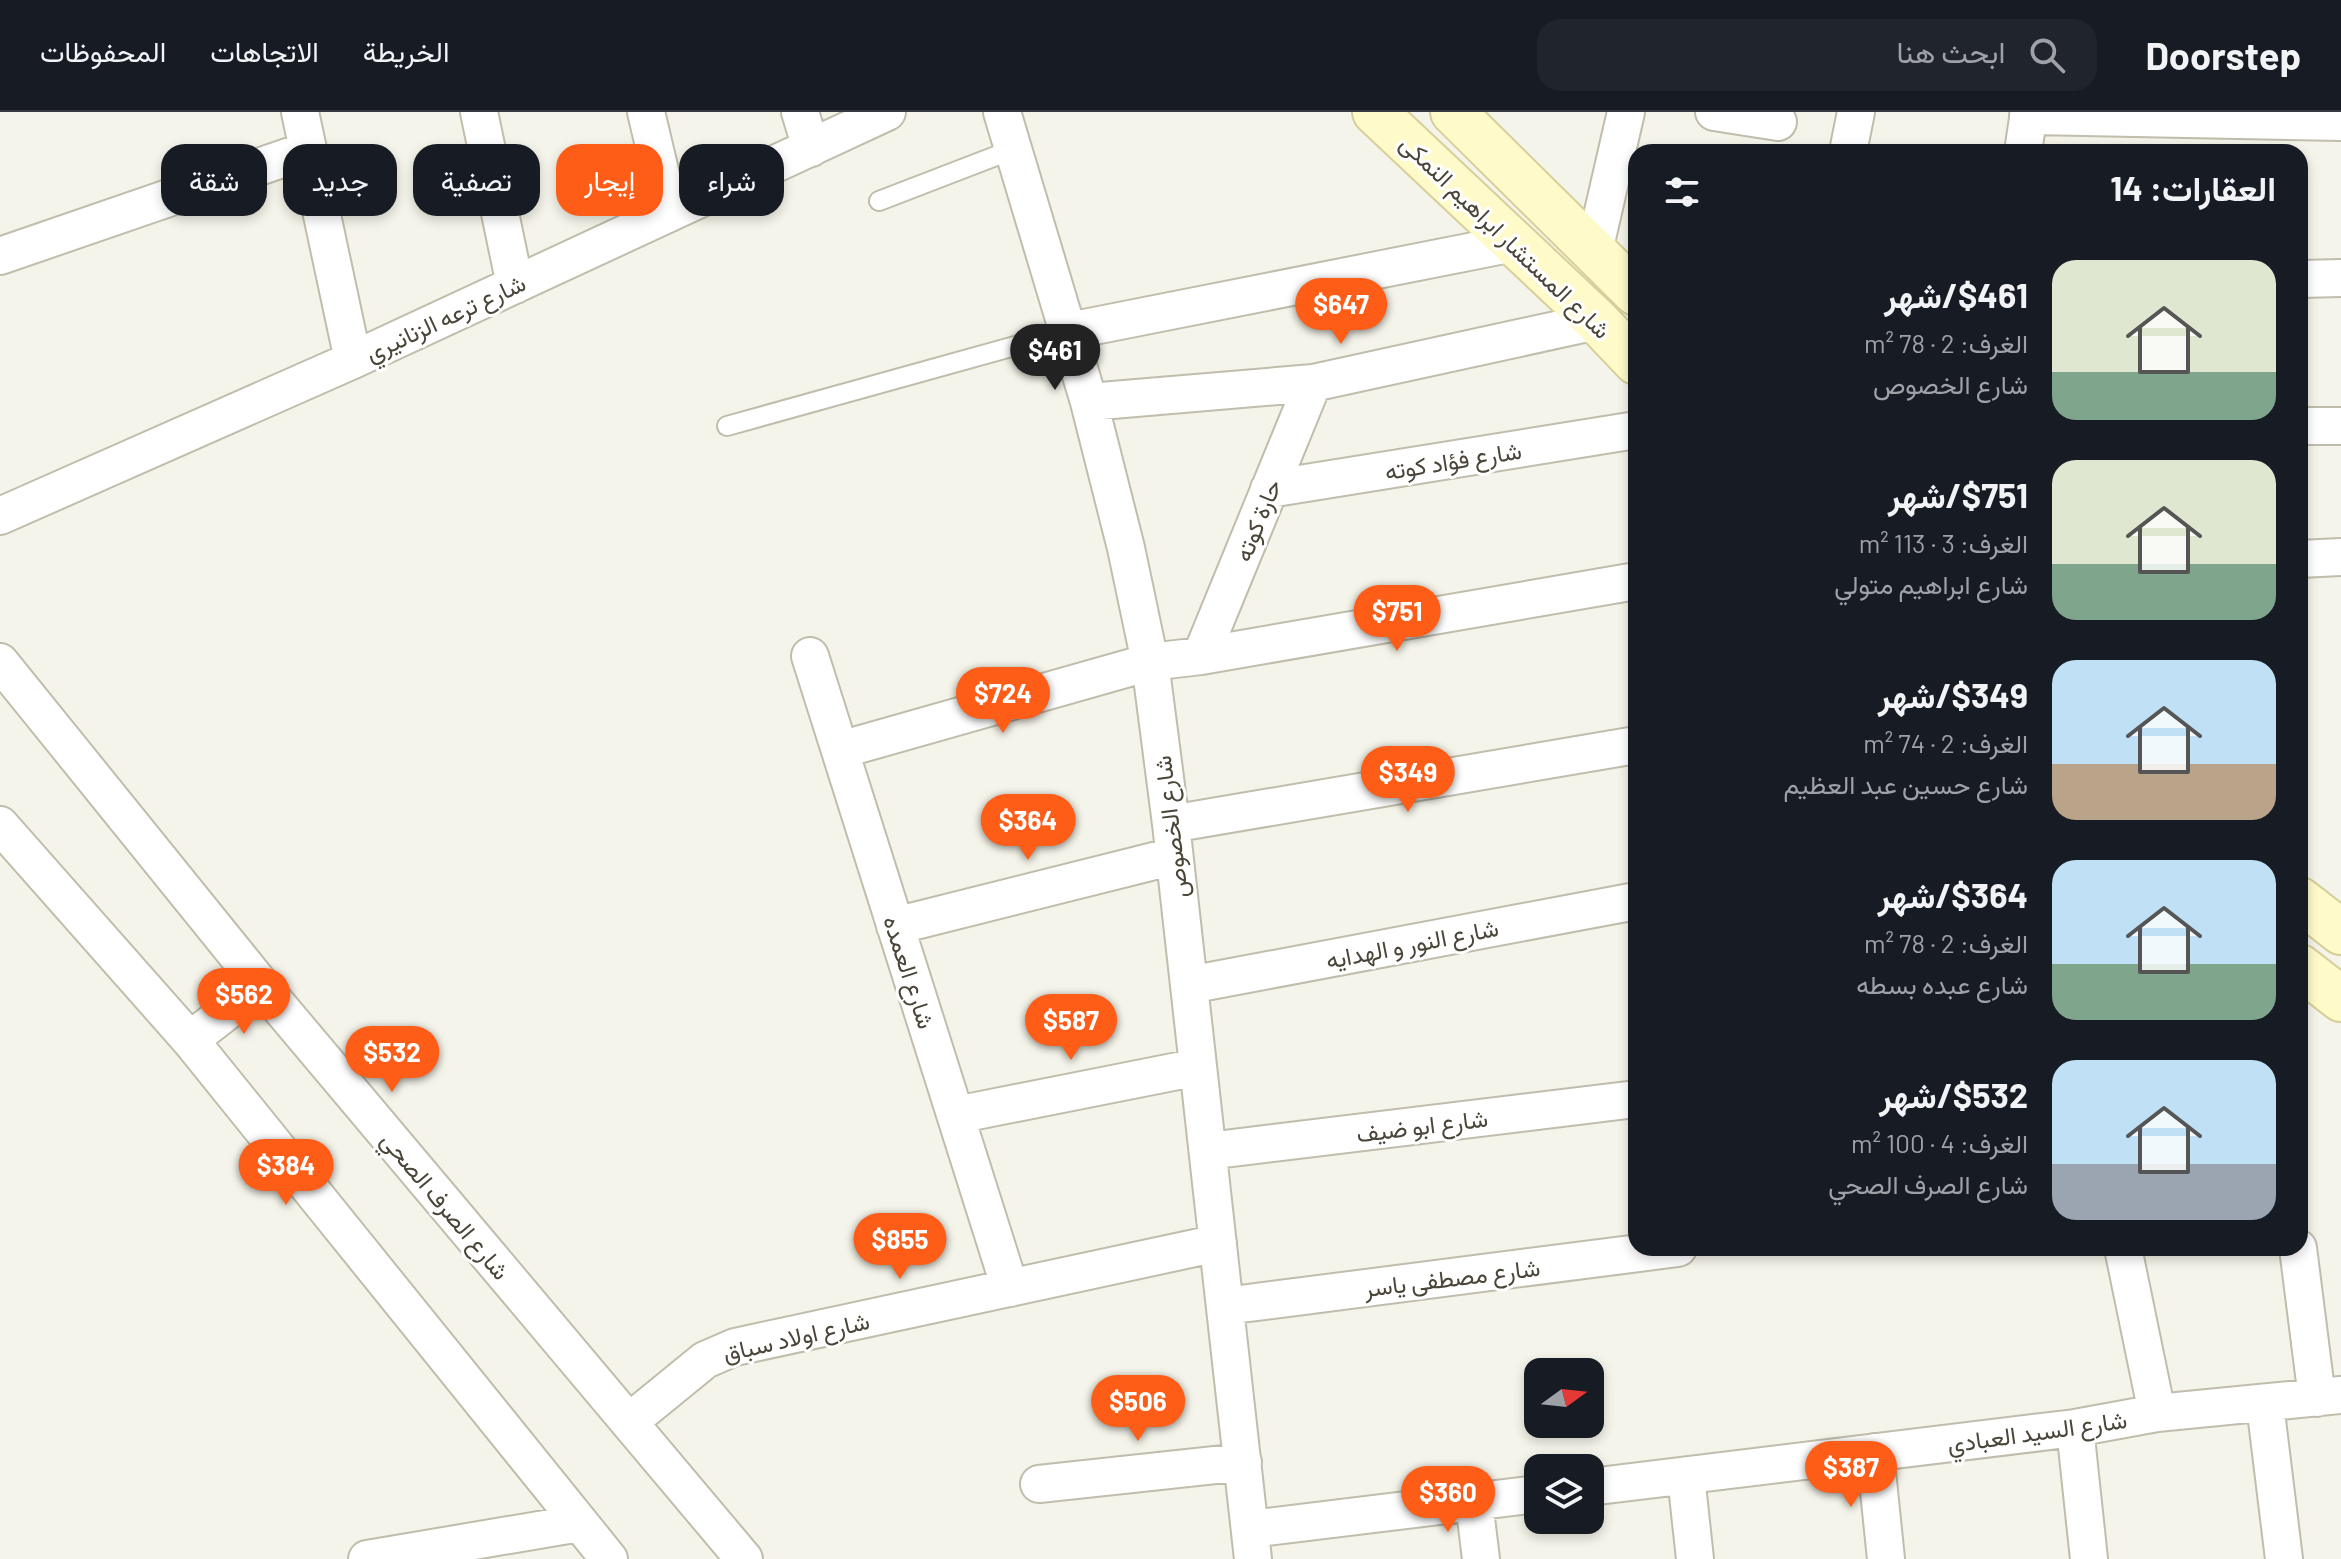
<!DOCTYPE html>
<html lang="ar">
<meta charset="utf-8">
<style>
:root{--surface:#171b24;--page:#20242c;--text:#f1f3f6;--muted:#9ea1a6;--line:#363941;--accent:#fe5d18}
body{margin:0;font-family:Barlow,Vazirmatn,sans-serif;background:var(--page);color:var(--text);direction:rtl;height:100vh;display:flex;flex-direction:column;font-size:30px;white-space:nowrap}
*{box-sizing:border-box;margin:0}
p{font-size:26px;color:var(--muted)}
.icon{flex:none;width:44px;height:44px;fill:none;stroke:currentColor;stroke-width:2;stroke-linecap:round;stroke-linejoin:round}
.map{position:relative;flex:1;overflow:hidden;direction:ltr}
.sheet{position:absolute;left:1628px;top:32px;width:680px;height:1112px;display:flex;flex-direction:column;background:var(--surface);border-radius:24px;box-shadow:0 4px 12px #0003;direction:rtl}
.sheet>*{flex:none}
.top-card{position:absolute;left:24px;top:32px;width:760px;height:72px;direction:rtl;display:flex;gap:16px}
.needle{width:52px;rotate:75deg}
.buttons{position:absolute;left:1524px;top:1246px;display:grid;gap:16px}
.buttons a{display:grid;place-items:center;width:80px;height:80px;border-radius:16px;background:var(--surface);box-shadow:0 4px 12px #0003;font-size:40px}
.price{position:absolute;translate:-50% -68px;padding:0 18px;border-radius:28px;background:var(--accent);color:#fff;font-size:26px;line-height:52px;filter:drop-shadow(0 2px 4px #0008)}
.price::after{content:'';position:absolute;left:50%;top:48px;width:24px;height:18px;margin-left:-12px;background:inherit;clip-path:polygon(0 0,100% 0,50% 100%)}
.price.current{background:#222;color:#fff}
ul{padding:0;list-style:none}
li{display:flex;align-items:center;gap:24px;height:200px;padding:0 32px}
li span{display:grid;place-items:center;flex:none;width:224px;height:160px;border-radius:24px;color:#555}
li>.icon{margin-inline-start:auto}
span .icon{width:96px;height:96px;fill:#fffc;stroke-width:1}
li b{font-size:34px}
h2{display:flex;justify-content:space-between;align-items:center;height:96px;padding:0 32px;font-size:34px}
.pill{padding:0 28px;border-radius:24px;background:var(--surface);box-shadow:0 4px 12px #0003;font-size:28px;line-height:72px}
.pill.current{background:var(--accent);color:#fff}
header{display:flex;align-items:center;gap:48px;box-sizing:border-box;height:112px;padding:0 40px;background:var(--surface);border-bottom:2px solid var(--line)}
header strong{font-size:38px}
nav{display:flex;gap:44px;margin-inline-start:auto;font-size:28px}
.search{width:560px;height:72px;background:var(--page);display:flex;align-items:center;gap:20px;box-sizing:border-box;padding:0 28px;border-radius:24px;color:var(--muted);font-size:30px}
.map>svg:first-child{display:block}
</style>
<header>
<strong>Doorstep</strong>
<div class="search"><svg class="icon" aria-label="search" viewBox="0 0 24 24"><circle cx="10" cy="10" r="6"/><path d="M15 15l6 6"/></svg>ابحث هنا</div>
<nav><a>الخريطة</a><a>الاتجاهات</a><a>المحفوظات</a></nav>
</header>
<div class="map">
<svg width="2341" height="1447" viewBox="0 0 2341 1447">
<rect width="100%" height="100%" fill="#f5f4ea"/>
<g fill="none" stroke-linecap="round" stroke-linejoin="round">
<g stroke="#c1bdac" stroke-width="22">
<path id="lane" d="M879 89 1014 37
M727 314 1069 219"/>
</g>
<g stroke="#c1bdac" stroke-width="40">
<path id="street" d="M300 0 353 248
M479 0 515 173
M646 0 670 101
M800 0 811 36
M1002 0 1089 290 1126 436 1150 550 1171 712 1253 1447
M1714 0 1778 10
M2028 4 2341 10
M1848 40 1856 0
M2023 40 2029 0
M1594 139 1626 0
M0 144 308 38
M2300 167 2341 166
M1069 219 1514 131
M1089 290 1313 271 1597 209
M2300 314H2341
M1269 377 1636 318
M0 404 353 248 887 0
M2300 447 2341 445
M810 544 1010 1176
M1201 544 1313 271
M0 550 261 873 744 1447
M840 638 1150 550 1201 544 1636 469
M1171 712 1636 633
M0 713 190 928 609 1447
M895 814 1174 744
M1189 873 1636 789
M190 928 261 873
M956 1003 1198 955
M1208 1039 1636 987
M2123 1136 2157 1301
M2298 1136 2317 1286
M1225 1194 1678 1136
M2265 1292 2284 1447
M629 1310 705 1248 735 1235 1218 1131
M2075 1316 2089 1447
M1875 1340 1886 1447
M1686 1364 1695 1447
M1039 1372 1243 1350
M1590 1375 2075 1316 2157 1301 2341 1283
M1474 1390 1481 1447
M1250 1417 1538 1382
M367 1447 580 1411"/>
</g>
<g stroke="#d6cf99" stroke-width="48">
<path id="secondary" d="M1375 0 1597 209 1636 250
M1453 0 1636 181
M2300 788 2341 820
M2300 855 2341 887"/>
</g>
<use href="#lane" stroke="#fff" stroke-width="18"/>
<use href="#street" stroke="#fff" stroke-width="36"/>
<use href="#secondary" stroke="#fffaca" stroke-width="44"/>
</g>
<g text-anchor="middle" dominant-baseline="central" stroke-width="6" stroke-linejoin="round" paint-order="stroke">
<g font-size="24" fill="#4a4538" stroke="#fff">
<text transform="translate(1506 124) rotate(44)">شارع المستشار ابراهيم النمكى</text>
<text transform="translate(445 205) rotate(-25)">شارع ترعه الزنانيري</text>
<text transform="translate(1453 348) rotate(-9)">شارع فؤاد كوته</text>
<text transform="translate(1257 408) rotate(-68)">حارة كوته</text>
<text transform="translate(1170 715) rotate(-97)">شارع الخصوص</text>
<text transform="translate(1412 831) rotate(-11)">شارع النور و الهدايه</text>
<text transform="translate(910 860) rotate(72)">شارع العمده</text>
<text transform="translate(1422 1013) rotate(-7)">شارع ابو ضيف</text>
<text transform="translate(446 1093) rotate(50)">شارع الصرف الصحي</text>
<text transform="translate(1452 1165) rotate(-7)">شارع مصطفى ياسر</text>
<text transform="translate(796 1224) rotate(-13)">شارع اولاد سباق</text>
<text transform="translate(2037 1319) rotate(-8)">شارع السيد العبادي</text>
</g>
</g>
</svg>
<div class="buttons">
<a><svg class="needle" viewBox="-14 -14 28 28"><path d="M0-13l5 13h-10z" fill="#e53935"/><path d="M0 13l5-13h-10z" fill="#9ea1a6"/></svg></a>
<a><svg class="icon" aria-label="layers" viewBox="0 0 24 24"><path d="M12 4l9 5-9 5-9-5zM3 14l9 5 9-5"/></svg></a>
</div>
<b class="price" style="left:1341px;top:234px">$647</b>
<b class="price current" style="left:1055px;top:280px">$461</b>
<b class="price" style="left:1397px;top:541px">$751</b>
<b class="price" style="left:1003px;top:623px">$724</b>
<b class="price" style="left:1408px;top:702px">$349</b>
<b class="price" style="left:1028px;top:750px">$364</b>
<b class="price" style="left:244px;top:924px">$562</b>
<b class="price" style="left:1071px;top:950px">$587</b>
<b class="price" style="left:392px;top:982px">$532</b>
<b class="price" style="left:286px;top:1095px">$384</b>
<b class="price" style="left:900px;top:1169px">$855</b>
<b class="price" style="left:1138px;top:1331px">$506</b>
<b class="price" style="left:1851px;top:1397px">$387</b>
<b class="price" style="left:1448px;top:1422px">$360</b>
<div class="top-card">
<a class="pill">شراء</a>
<a class="pill current">إيجار</a>
<a class="pill">تصفية</a>
<a class="pill">جديد</a>
<a class="pill">شقة</a>
</div>
<section class="sheet">
<h2>العقارات: 14<svg class="icon" aria-label="filters" viewBox="0 0 24 24"><path d="M4 7h16M4 17h16"/><circle cx="9" cy="7" r="2"/><circle cx="15" cy="17" r="2"/></svg></h2>
<ul>
<li><span style="background:linear-gradient(#dfe7d0 70%,#7fa58c 0)"><svg class="icon" aria-label="home" viewBox="0 0 24 24"><path d="M3 11l9-7 9 7M6 9v11h12V9"/></svg></span><div><b>$461/شهر</b><p>الغرف: 2 · 78 m²</p><p>شارع الخصوص</p></div></li>
<li><span style="background:linear-gradient(#dfe7d0 65%,#7fa58c 0)"><svg class="icon" aria-label="home" viewBox="0 0 24 24"><path d="M3 11l9-7 9 7M6 9v11h12V9"/></svg></span><div><b>$751/شهر</b><p>الغرف: 3 · 113 m²</p><p>شارع ابراهيم متولي</p></div></li>
<li><span style="background:linear-gradient(#bfe0f5 65%,#b9a48a 0)"><svg class="icon" aria-label="home" viewBox="0 0 24 24"><path d="M3 11l9-7 9 7M6 9v11h12V9"/></svg></span><div><b>$349/شهر</b><p>الغرف: 2 · 74 m²</p><p>شارع حسين عبد العظيم</p></div></li>
<li><span style="background:linear-gradient(#bfe0f5 65%,#7fa58c 0)"><svg class="icon" aria-label="home" viewBox="0 0 24 24"><path d="M3 11l9-7 9 7M6 9v11h12V9"/></svg></span><div><b>$364/شهر</b><p>الغرف: 2 · 78 m²</p><p>شارع عبده بسطه</p></div></li>
<li><span style="background:linear-gradient(#bfe0f5 65%,#9aa5b1 0)"><svg class="icon" aria-label="home" viewBox="0 0 24 24"><path d="M3 11l9-7 9 7M6 9v11h12V9"/></svg></span><div><b>$532/شهر</b><p>الغرف: 4 · 100 m²</p><p>شارع الصرف الصحي</p></div></li>
</ul>
</section>
</div>
